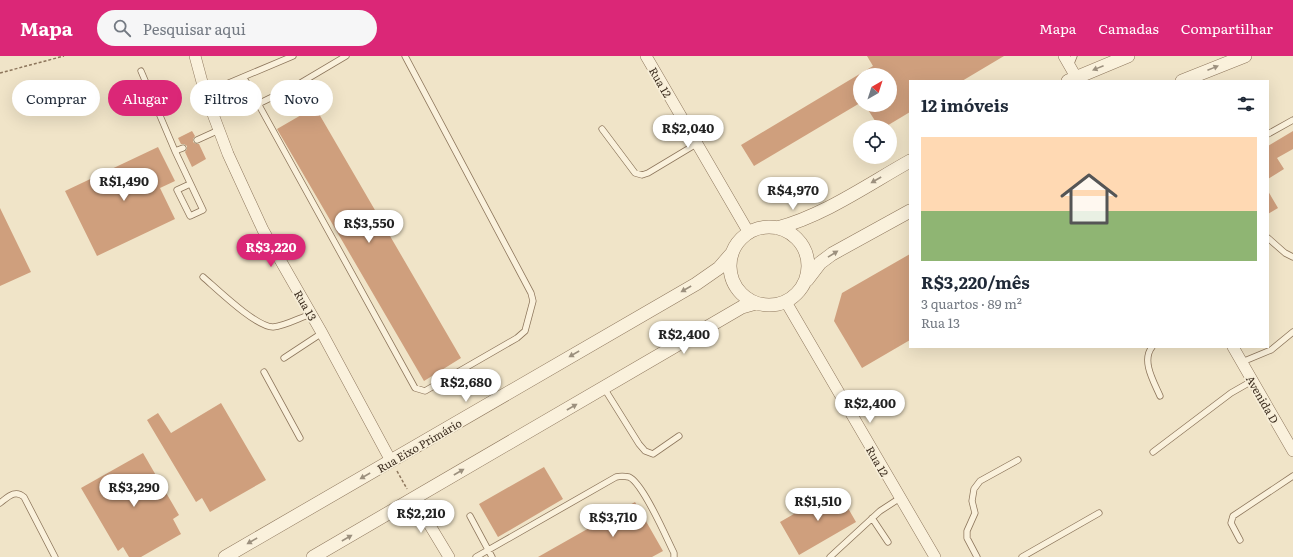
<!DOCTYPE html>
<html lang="pt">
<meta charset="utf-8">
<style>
:root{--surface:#fff;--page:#f6f6f7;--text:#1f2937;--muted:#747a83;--accent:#db2777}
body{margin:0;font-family:Literata,serif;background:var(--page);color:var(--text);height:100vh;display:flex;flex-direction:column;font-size:15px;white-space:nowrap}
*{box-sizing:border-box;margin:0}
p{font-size:13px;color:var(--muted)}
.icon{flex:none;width:22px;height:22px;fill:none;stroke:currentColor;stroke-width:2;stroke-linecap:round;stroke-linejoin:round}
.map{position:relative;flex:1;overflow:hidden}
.sheet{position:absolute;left:909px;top:24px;width:360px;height:268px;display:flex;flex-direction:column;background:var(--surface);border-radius:0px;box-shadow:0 4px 16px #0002}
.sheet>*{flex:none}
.hud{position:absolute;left:12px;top:24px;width:380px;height:36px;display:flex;gap:8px}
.needle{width:26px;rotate:39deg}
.buttons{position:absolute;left:853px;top:12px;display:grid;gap:8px}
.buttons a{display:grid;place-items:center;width:44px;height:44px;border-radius:50%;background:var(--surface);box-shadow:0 4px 16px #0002;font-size:20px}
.price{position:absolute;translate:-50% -34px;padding:0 9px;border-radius:14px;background:#fff;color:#222;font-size:13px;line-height:26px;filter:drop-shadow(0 1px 2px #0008)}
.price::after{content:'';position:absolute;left:50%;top:24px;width:12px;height:9px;margin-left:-6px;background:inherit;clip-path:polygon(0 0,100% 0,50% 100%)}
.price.active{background:var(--accent);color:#fff}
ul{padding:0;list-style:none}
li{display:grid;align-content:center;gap:8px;height:212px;padding:0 12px}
li span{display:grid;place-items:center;height:124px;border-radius:0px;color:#555}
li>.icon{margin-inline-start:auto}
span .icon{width:72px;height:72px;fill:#fffc;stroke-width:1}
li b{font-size:17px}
h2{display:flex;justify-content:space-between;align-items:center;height:48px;padding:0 12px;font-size:17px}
.pill{padding:0 14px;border-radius:18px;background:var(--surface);box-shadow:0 4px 16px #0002;font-size:14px;line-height:36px}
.pill.active{background:var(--accent);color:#fff}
header{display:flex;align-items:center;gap:24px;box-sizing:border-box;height:56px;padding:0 20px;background:var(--accent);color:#fff}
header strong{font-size:19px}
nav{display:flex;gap:22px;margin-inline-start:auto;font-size:14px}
.search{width:280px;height:36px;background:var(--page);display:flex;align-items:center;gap:10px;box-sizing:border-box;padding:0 14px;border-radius:22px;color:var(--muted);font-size:15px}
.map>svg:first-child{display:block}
</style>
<header>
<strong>Mapa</strong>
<div class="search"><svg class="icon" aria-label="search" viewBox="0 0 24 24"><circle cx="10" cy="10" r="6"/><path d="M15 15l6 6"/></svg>Pesquisar aqui</div>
<nav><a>Mapa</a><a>Camadas</a><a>Compartilhar</a></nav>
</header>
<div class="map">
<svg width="1293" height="501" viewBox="0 0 1293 501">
<rect width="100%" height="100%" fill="#f0e4c8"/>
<path fill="#cf9f7d" d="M867 0H1004L962 25H910V56L885 71H879L865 49H890V19H860V47L754 110 741 89 873 10Z
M315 51 461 302 424 325 277 73Z
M192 75 195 80 193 83V86L196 88H199L206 103 192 111 185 96 187 93V90L184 88H181L178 82Z
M1293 75V93L1277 102 1284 113 1268 123V90Z
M158 91 175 125 160 132 175 163 97 200 65 135Z
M1268 135 1278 152 1268 158Z
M0 152 31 216 0 230Z
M910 198V284L862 312 834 265 842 237Z
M221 347 266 424 210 456 202 442 196 446 147 364 158 357 171 377Z
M143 397 179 459 173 463 181 478 141 501H129L123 491 118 495 81 432Z
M544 411 563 443 498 481 479 448Z
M837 433 856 466 799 499 780 466Z
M635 446 663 495 652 501H538Z"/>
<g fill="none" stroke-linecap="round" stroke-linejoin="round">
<g stroke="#8d765c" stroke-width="7">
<path id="service" d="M1070 10 1074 0
M141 15 175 95 183 92
M244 22 415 332 425 335 517 282 525 275 533 245 531 237 405 0
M205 37 293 0
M258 48 297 29 346 0
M602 73 635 117 642 119 648 117 698 87
M1268 78 1293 64
M197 84 219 74
M175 95 203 154 190 160 177 134 190 128
M1268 182 1285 197 1293 201
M203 221C217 233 256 271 273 271 285 270 299 262 311 258
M1152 291C1141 305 1154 326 1160 340
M284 302 322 277
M1242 306 1271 294 1293 276
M264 316 300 382
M604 332 639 388 645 395 653 398 679 380
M1153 396 1231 337 1252 325
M0 447C8 441 15 433 24 441L55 501
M470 460 492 501
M872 462 888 486
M1240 484 1231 467 1233 460 1293 420
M476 501 616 421C620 420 624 420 629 421 643 427 666 481 674 497V501
M830 501 880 455 900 442
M977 501 967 482V475L975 457 972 445 974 433 980 425 1018 404
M1022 501 1099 457"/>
</g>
<g stroke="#8d765c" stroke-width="12">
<path id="minor" d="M195 0 205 37 228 98 263 174 322 277 391 405
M646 0 749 177
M1064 0 1076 21
M786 246 935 501
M1233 291 1293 395
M414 443 449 501"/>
</g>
<g stroke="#8d765c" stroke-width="14">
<path id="tertiary" d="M1068 25 1128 0
M1182 25 1245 0
M730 210a39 39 0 1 1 78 0a39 39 0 1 1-78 0Z
M777 172C825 159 867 129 910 105
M807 224 820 207 832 198 910 155
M225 501 696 228 719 212 732 197
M313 501 742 251 756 247"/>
</g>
<path stroke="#8d765c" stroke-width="1.5" stroke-dasharray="3 2" stroke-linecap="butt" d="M0 17 64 0
M397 415 407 433"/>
<use href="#service" stroke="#faf1dc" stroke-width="5.5"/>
<use href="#minor" stroke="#faf1dc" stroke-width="11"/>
<use href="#tertiary" stroke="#faf1dc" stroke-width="13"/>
</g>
<defs><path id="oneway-solid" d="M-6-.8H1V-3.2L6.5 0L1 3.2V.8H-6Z"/></defs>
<g fill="#9c907e">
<use href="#oneway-solid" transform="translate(1098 12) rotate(158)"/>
<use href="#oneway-solid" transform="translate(1213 12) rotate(-22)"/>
<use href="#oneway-solid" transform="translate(876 124) rotate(150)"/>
<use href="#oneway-solid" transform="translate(833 198) rotate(-32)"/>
<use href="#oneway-solid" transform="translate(686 233) rotate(150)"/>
<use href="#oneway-solid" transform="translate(574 298) rotate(150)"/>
<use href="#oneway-solid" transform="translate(572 351) rotate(-30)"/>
<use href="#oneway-solid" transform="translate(459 416) rotate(-30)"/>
<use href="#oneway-solid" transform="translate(365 420) rotate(150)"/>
<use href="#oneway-solid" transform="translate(347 482) rotate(-30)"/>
<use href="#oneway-solid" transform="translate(252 485) rotate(150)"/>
</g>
<g text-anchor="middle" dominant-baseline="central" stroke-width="3.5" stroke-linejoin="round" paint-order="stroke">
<g font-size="11" fill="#3d2e20" stroke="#f7eed8">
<text transform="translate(661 26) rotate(60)">Rua 12</text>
<text transform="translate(306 249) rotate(60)">Rua 13</text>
<text transform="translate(1263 343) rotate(60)">Avenida D</text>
<text transform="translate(419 389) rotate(-30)">Rua Eixo Primário</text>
<text transform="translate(878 405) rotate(60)">Rua 12</text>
</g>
</g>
</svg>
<div class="buttons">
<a><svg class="needle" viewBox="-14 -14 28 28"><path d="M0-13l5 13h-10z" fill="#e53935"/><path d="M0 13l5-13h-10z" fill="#747a83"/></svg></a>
<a><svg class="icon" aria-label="locate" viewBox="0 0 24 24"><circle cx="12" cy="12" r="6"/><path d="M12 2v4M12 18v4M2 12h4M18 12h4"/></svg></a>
</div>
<b class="price" style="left:688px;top:93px">R$2,040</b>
<b class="price" style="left:124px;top:146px">R$1,490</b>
<b class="price" style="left:793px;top:155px">R$4,970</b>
<b class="price" style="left:369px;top:188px">R$3,550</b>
<b class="price active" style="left:271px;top:212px">R$3,220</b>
<b class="price" style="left:684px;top:299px">R$2,400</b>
<b class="price" style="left:466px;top:347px">R$2,680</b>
<b class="price" style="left:870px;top:368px">R$2,400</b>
<b class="price" style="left:134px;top:452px">R$3,290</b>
<b class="price" style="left:818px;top:466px">R$1,510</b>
<b class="price" style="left:421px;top:478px">R$2,210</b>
<b class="price" style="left:613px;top:482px">R$3,710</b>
<div class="hud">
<a class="pill">Comprar</a>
<a class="pill active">Alugar</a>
<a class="pill">Filtros</a>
<a class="pill">Novo</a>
</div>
<section class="sheet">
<h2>12 imóveis<svg class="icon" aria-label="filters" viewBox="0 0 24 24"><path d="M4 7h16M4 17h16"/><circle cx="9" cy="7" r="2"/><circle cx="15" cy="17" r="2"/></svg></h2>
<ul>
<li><span style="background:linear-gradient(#ffd9b3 60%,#8fb573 0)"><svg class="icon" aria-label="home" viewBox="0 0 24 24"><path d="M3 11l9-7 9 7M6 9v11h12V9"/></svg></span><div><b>R$3,220/mês</b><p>3 quartos · 89 m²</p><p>Rua 13</p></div></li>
</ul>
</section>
</div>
